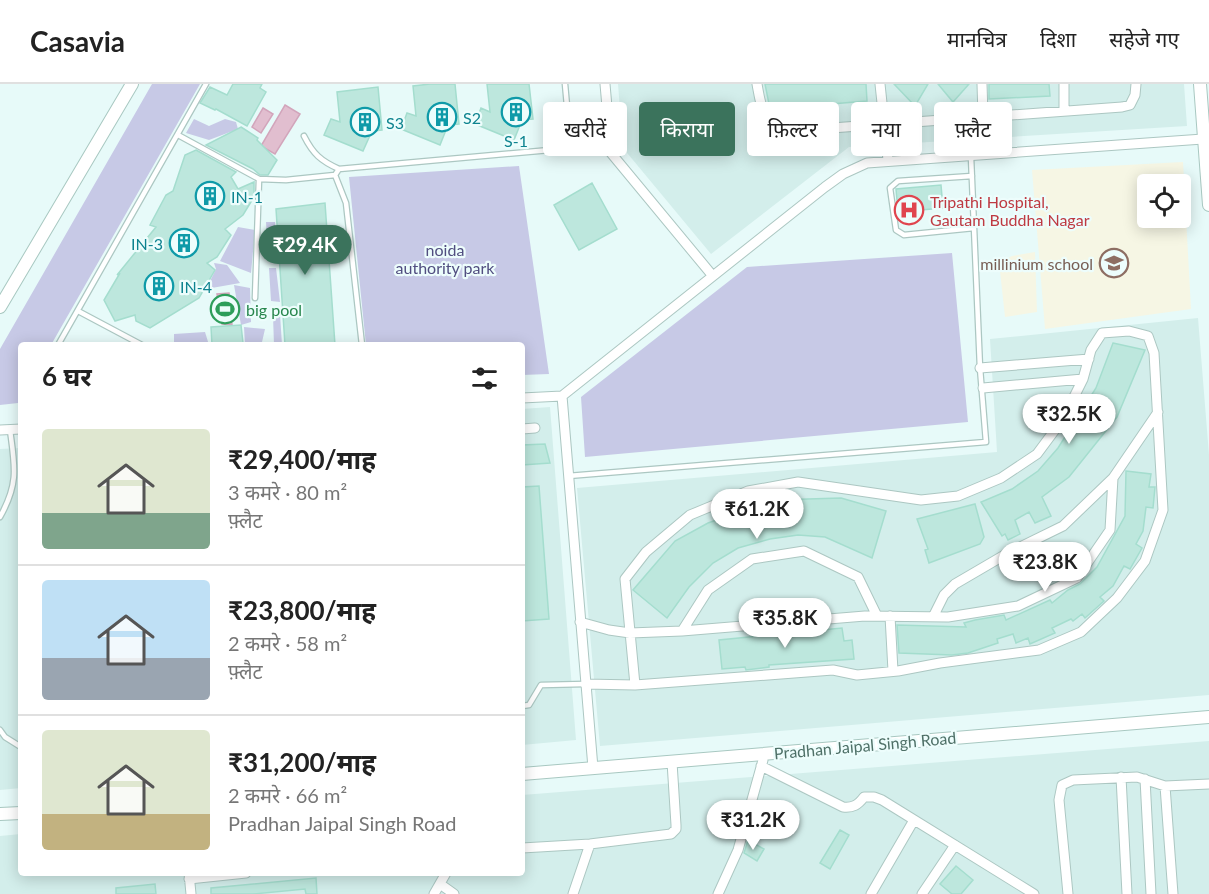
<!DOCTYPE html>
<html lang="hi">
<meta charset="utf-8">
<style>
:root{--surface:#fff;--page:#f6f6f6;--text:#222;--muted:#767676;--line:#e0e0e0;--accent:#3b735c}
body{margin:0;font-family:Lato,"Noto Sans Devanagari",sans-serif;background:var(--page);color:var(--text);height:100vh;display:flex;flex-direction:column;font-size:22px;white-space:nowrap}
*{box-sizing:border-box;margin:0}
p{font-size:20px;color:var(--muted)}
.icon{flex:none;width:33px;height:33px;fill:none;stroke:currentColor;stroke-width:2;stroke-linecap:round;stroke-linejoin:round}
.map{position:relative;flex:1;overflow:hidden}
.details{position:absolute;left:18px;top:258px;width:507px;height:534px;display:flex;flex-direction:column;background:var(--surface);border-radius:6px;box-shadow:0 3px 15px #0003}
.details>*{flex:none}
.hud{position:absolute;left:543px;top:18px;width:570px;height:54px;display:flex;gap:12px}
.fabs{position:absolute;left:1137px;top:90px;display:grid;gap:12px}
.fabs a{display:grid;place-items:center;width:54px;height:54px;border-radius:6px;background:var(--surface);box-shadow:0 3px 15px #0003;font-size:30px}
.price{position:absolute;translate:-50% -51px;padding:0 14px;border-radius:21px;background:#fff;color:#222;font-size:20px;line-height:39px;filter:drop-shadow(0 2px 3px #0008)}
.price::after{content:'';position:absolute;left:50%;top:36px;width:18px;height:14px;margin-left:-9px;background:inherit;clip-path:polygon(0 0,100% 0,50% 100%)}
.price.on{background:var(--accent);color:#fff}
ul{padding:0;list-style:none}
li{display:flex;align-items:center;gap:18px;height:150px;padding:0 24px}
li+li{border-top:2px solid var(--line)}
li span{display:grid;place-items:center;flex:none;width:168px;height:120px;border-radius:6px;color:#555}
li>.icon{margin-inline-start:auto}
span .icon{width:72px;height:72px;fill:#fffc;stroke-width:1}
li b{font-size:26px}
h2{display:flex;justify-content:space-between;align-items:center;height:72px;padding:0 24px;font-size:26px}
.tag{padding:0 21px;border-radius:6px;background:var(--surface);box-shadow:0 3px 15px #0003;font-size:21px;line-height:54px}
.tag.on{background:var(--accent);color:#fff}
header{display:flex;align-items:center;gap:36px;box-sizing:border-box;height:84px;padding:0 30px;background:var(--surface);border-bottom:2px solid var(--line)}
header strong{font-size:28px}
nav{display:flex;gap:33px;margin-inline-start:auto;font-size:21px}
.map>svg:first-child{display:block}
</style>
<header>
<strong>Casavia</strong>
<nav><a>मानचित्र</a><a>दिशा</a><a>सहेजे गए</a></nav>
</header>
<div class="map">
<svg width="1209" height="810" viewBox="0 0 1209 810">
<rect width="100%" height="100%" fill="#e7faf9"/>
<path fill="#d3eeeb" d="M618 0H1184L1187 42 849 63 711 170 623 64Z
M1198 234 1209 371V611L600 662 577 404 997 368 990 255Z
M550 323 576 656 522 661V325Z
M21 364V704L0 706V365Z
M1209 657V810H0V752L21 750V789H522V711Z"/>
<path fill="#f6f6e4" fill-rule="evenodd" d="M1183 78 1191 225 1045 245 1032 86ZM1148 100H1180V134H1148Z
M1035 168 1037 228 1005 233 999 178 1012 172Z"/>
<path fill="#c7c9e6" d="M152 0H200L51 261H21V313L18 319 0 321V265Z
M194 35 209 42 225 35 236 38 238 45 209 56 186 49Z
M519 82 549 290 522 291V261H366L349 93Z
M266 138H275L277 168 268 171Z
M238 143 255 146 251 189 220 177Z
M952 169 968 338 585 373 581 313 747 183Z
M214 179 227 181 240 199 206 205 216 185Z
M269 184H276L280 218 271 217Z
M234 201 250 204 251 238 241 241Z
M280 230 282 261H274L273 232Z
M244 243 265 245 262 258 255 261H245Z
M205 248 209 261H174V250Z"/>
<path fill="#e1becf" stroke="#d2a5bb" stroke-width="1.5" d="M285 21 300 30 275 70 261 62Z
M263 24 273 30 261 49 252 43Z
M229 209 232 241 222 240 217 210Z"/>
<path fill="#bde7dd" stroke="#a4ddce" stroke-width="1.5" d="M233 0H262L260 4 266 8 247 42 216 25 215 26 200 19 210 3 227 11Z
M430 0H455L459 40 448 41 440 61 401 45 407 29 416 32 413 2Z
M487 0H529L533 35 522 36 514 56 475 40 481 24 490 28Z
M765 0H866L867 17 770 25Z
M894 0H928L915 22Z
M938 0H969L953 18Z
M989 0H1049L1050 12 989 15Z
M378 3 382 46 372 47 363 67 324 51 331 35 340 38 337 8Z
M241 43 258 54 257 56 277 76 268 91H260L253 85 206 61Z
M196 66 236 88 231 93 238 105 254 98V113L243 131 225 145 231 151 217 173 207 179 215 186 199 214 150 244 136 237 135 231 115 237 104 216 120 189 117 191 156 143 150 141 166 111 173 107 185 71Z
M592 99 617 145 579 166 554 121Z
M941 101 943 124 898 128 896 105Z
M325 119 335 261H285L276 125Z
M241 241 243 259 212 261 211 243Z
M1113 259 1145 266 1117 333 1069 393 1042 413 1051 432 1035 439 1029 428 1015 436 1020 450 1008 456 1005 450 1002 452 981 418 1012 405 1038 387 1058 364 1096 304Z
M545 360 550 379 522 381V361Z
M1126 387 1151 390 1149 403H1155L1153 424 1146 423 1143 447 1136 460 1142 464 1130 485 1124 482 1113 502 1100 513 1104 517 1085 534 1082 530 1073 537 1071 535 1052 544 1055 549 1030 560 1028 554 1016 559 1013 550 997 555 998 559 968 569 952 571 899 569 897 541 966 543 964 539 975 536 1004 531 1006 536 1050 516 1052 519 1068 506 1080 500 1097 483 1125 432Z
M539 402 549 535 522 537V403Z
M841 414 886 427 872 474 825 453 798 451 770 455 738 464 713 479 689 503 667 534 633 506 675 457 708 439 774 416Z
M975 420 984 453 980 460 929 479 925 466 928 465 917 435Z
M842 544 844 557 852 556 854 575 769 581V583L746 586 745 583 722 585 719 556Z
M840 746 849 751 830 785 820 779Z
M748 756 764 765 757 777 744 769Z
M956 782 973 796 961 810H952L940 800Z
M316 794 317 810H306L305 805 253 810H211V804Z
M155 800 156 810H116V804Z"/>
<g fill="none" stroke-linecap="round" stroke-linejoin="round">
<g stroke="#acc7c2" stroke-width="7">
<path id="lane" d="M178 51 259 95 286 96 335 91 339 85 561 65 570 55 565 0
M304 52C313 70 321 77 339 85
M335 91 346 119 362 261
M972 92 898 97 890 104 896 146 904 151 974 144
M255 214 259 95
M78 227 142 261
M58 261 206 0
M568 392 986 358 980 284 971 73
M0 433C19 399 15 383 10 346
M522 622 529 621 541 601 585 600
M0 646 5 653 21 663"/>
</g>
<g stroke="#acc7c2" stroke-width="11">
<path id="street" d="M605 0 611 69 712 191
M757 0C761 23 763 44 790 47L1122 23 1130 21 1135 11 1136 0
M880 0 888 76
M982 0 983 32
M1064 0V26
M1129 247 1148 252 1154 269 1163 426 1145 477 1117 514 1081 548 1039 566 940 579 898 587 857 591 833 586 635 601 625 495 646 468 690 431 748 407 798 398 921 416 958 412 1001 394 1037 370 1063 335 1083 295 1091 266 1102 249Z
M980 284 1089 275
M983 304 1083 295
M562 312 593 684
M522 314 562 312 825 103 843 90 867 79 1203 55
M522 345 535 344
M0 346 21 345
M890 532 893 587
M933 533 944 511 955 500 1008 469 1063 442 1113 394
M580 538 609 546 630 549 682 547 865 532 948 533 1018 522 1077 494 1110 446 1113 394 1158 328
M682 547 708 506 752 475 804 467 858 493 877 532
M585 600 635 601
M761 682 843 723C853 724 858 721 864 713H874L882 716 1034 810
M1121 693 1127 810
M1145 695 1151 810
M522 764 590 760 671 750 676 745V741L672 678
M189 789 191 810
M189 795 246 789
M440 800 454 810
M434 810 446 789
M573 810 590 760
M718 810 738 766 763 676
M871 810 914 736
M922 810 955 761
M1068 810 1059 716 1062 701 1073 696 1137 693 1165 702
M1173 810 1165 702 1209 700"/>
</g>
<g stroke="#a8c8c1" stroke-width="14">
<path id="secondary" d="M1200 0 1209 121
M0 223 132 0
M522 690 1209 633
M0 730 21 729"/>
</g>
<use href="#lane" stroke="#fff" stroke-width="4.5"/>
<use href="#street" stroke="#fff" stroke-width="9"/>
<use href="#secondary" stroke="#fff" stroke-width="12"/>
</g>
<defs>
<g id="building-ring" transform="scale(1.5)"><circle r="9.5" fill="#edfdfc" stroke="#0f9aa8" stroke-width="1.5"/><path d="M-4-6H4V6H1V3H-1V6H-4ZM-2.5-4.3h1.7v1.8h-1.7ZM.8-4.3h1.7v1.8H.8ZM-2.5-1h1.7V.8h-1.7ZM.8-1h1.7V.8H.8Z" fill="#0f9aa8"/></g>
<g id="hospital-ring" transform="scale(1.5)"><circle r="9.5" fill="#edfdfc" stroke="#e0444e" stroke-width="1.5"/><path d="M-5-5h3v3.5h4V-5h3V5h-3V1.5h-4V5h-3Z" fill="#e0444e"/></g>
<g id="school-ring" transform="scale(1.5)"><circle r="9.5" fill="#edfdfc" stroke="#8d6e63" stroke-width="1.5"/><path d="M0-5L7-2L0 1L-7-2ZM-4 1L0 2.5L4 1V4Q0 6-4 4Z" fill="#8d6e63"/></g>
<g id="stadium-ring" transform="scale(1.5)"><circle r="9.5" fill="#edfdfc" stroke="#2e9e5b" stroke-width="1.5"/><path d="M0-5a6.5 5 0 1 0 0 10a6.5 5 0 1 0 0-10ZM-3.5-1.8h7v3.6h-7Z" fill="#2e9e5b"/></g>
</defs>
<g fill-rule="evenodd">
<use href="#building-ring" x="516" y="28"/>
<use href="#building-ring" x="442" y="33"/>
<use href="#building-ring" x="365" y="38"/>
<use href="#building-ring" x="210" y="112"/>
<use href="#hospital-ring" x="909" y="126"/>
<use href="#building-ring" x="184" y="159"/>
<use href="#school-ring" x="1114" y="179"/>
<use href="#building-ring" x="159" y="202"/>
<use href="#stadium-ring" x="225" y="225"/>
</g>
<g text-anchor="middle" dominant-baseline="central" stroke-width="4.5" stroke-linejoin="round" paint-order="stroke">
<g font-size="16" fill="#0d838f" stroke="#edfdfc" text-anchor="start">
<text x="463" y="33">S2</text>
<text x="386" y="38">S3</text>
<text x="516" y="56" text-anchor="middle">S-1</text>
<text x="231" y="112">IN-1</text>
<text x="163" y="159" text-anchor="end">IN-3</text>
<text x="180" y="202">IN-4</text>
</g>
<g font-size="16" fill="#be3a42" stroke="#edfdfc" text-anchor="start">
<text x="930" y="117">Tripathi Hospital,<tspan x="930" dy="18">Gautam Buddha Nagar</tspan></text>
</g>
<g font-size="16" fill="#514e80" stroke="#edfdfc">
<text x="445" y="165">noida<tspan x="445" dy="18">authority park</tspan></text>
</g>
<g font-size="16" fill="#785e54" stroke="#edfdfc" text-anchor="end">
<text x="1093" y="179">millinium school</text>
</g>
<g font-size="16" fill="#27864d" stroke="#edfdfc" text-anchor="start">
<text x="246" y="225">big pool</text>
</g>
<g font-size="16" fill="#4e7067" stroke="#edfdfc">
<text transform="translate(865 661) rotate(-5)">Pradhan Jaipal Singh Road</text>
</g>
</g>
</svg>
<div class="fabs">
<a><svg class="icon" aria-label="locate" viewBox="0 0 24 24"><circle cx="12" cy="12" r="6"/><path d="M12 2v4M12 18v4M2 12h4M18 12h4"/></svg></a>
</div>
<b class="price on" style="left:305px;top:192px">₹29.4K</b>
<b class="price" style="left:1069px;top:361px">₹32.5K</b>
<b class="price" style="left:757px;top:456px">₹61.2K</b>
<b class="price" style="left:1045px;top:509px">₹23.8K</b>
<b class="price" style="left:785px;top:565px">₹35.8K</b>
<b class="price" style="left:753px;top:767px">₹31.2K</b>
<div class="hud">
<a class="tag">खरीदें</a>
<a class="tag on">किराया</a>
<a class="tag">फ़िल्टर</a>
<a class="tag">नया</a>
<a class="tag">फ़्लैट</a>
</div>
<section class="details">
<h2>6 घर<svg class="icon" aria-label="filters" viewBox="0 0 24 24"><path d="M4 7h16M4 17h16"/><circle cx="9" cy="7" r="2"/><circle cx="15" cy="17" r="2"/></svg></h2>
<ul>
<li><span style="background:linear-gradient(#dfe7d0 70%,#7fa58c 0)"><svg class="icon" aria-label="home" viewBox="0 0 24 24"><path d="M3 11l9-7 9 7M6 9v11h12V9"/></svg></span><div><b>₹29,400/माह</b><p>3 कमरे · 80 m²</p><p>फ़्लैट</p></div></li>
<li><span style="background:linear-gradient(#bfe0f5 65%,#9aa5b1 0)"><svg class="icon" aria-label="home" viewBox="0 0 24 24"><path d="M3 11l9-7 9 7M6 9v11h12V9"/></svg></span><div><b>₹23,800/माह</b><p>2 कमरे · 58 m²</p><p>फ़्लैट</p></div></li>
<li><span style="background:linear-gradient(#dfe7d0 70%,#c2b280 0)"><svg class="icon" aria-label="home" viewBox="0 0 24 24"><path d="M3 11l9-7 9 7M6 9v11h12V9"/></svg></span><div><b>₹31,200/माह</b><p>2 कमरे · 66 m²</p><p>Pradhan Jaipal Singh Road</p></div></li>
</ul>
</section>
</div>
